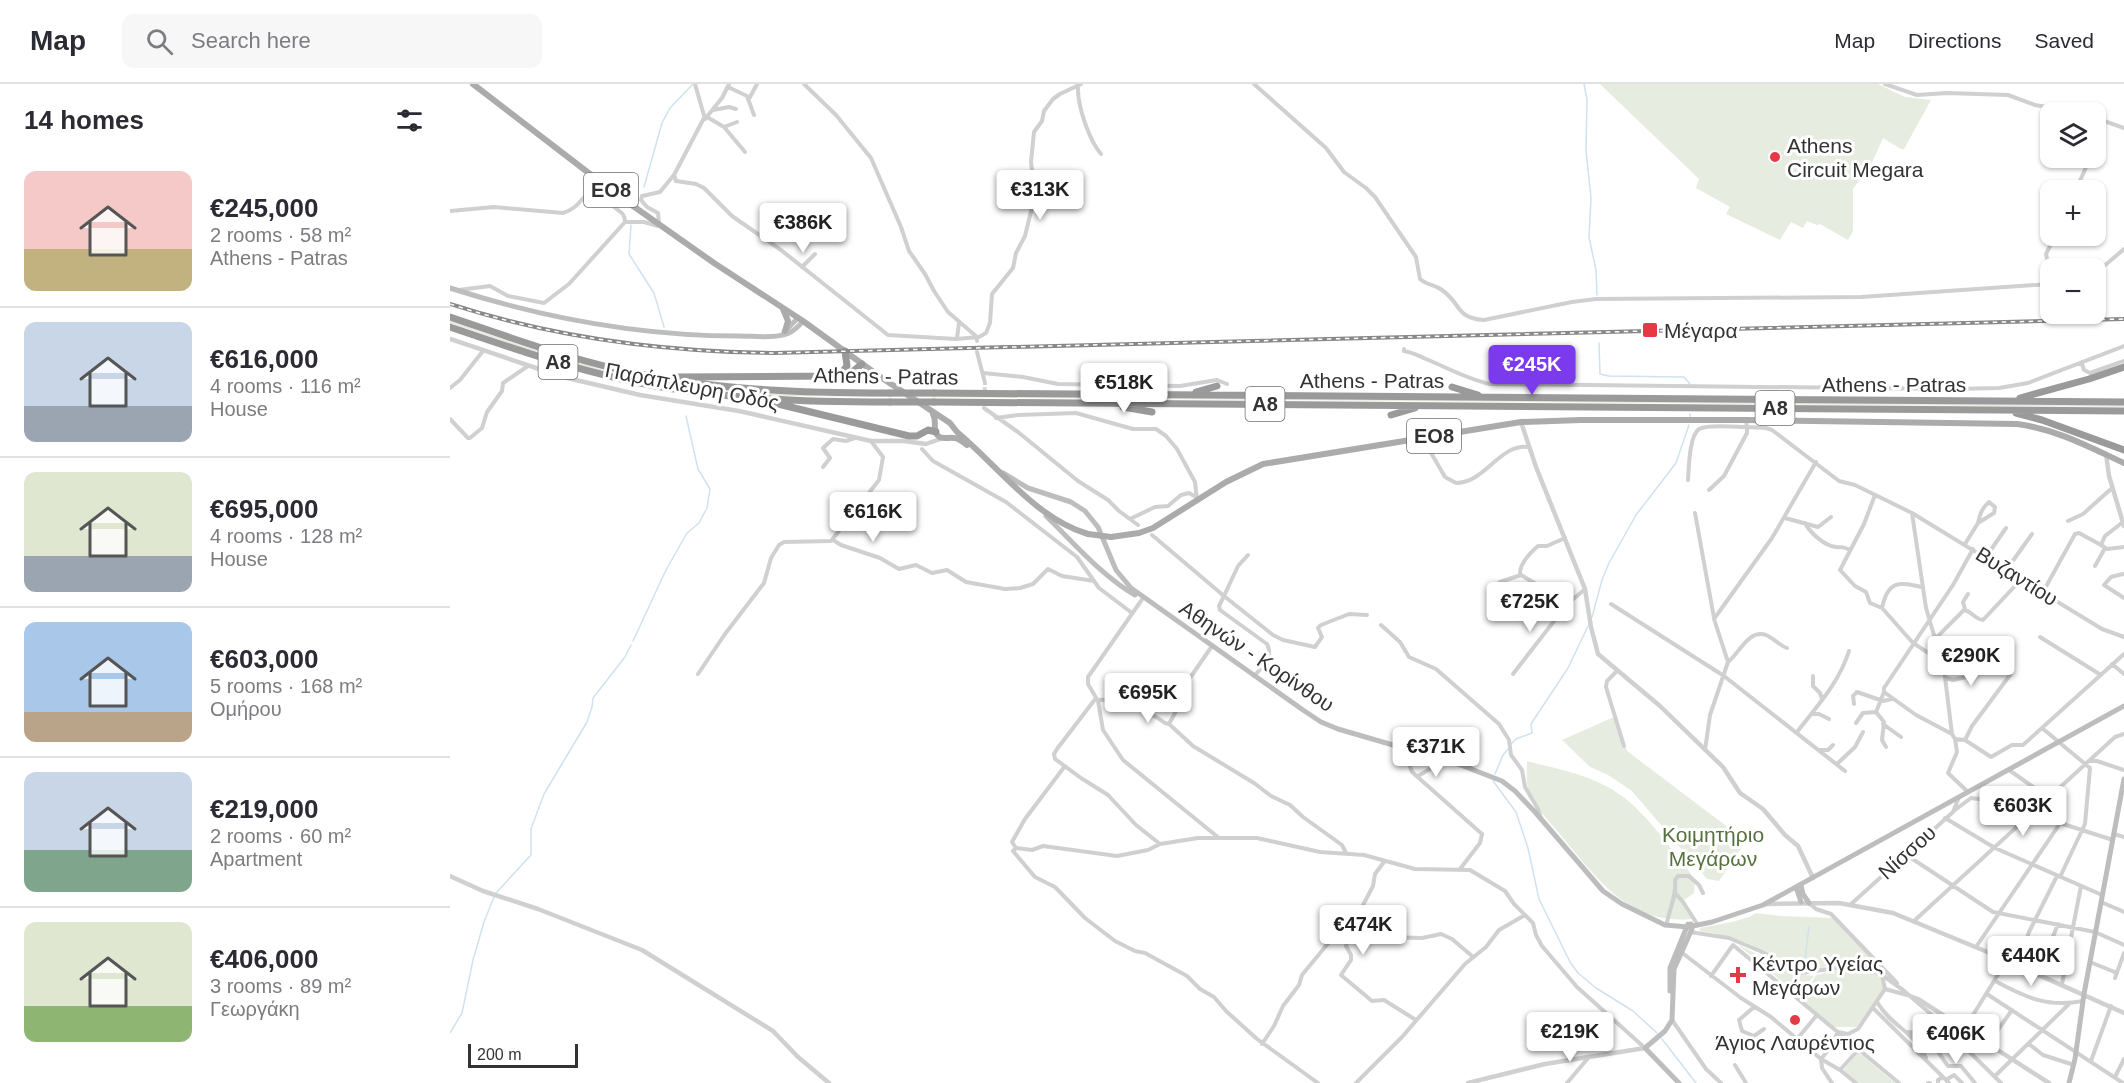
<!DOCTYPE html>
<meta charset="utf-8">
<style>
:root{--surface:#fff;--page:#f7f7f7;--text:#2b2b33;--muted:#7c7c81;--line:#e1e1e2;--accent:#7c3aed}
body{margin:0;font-family:Arial,sans-serif;background:var(--page);color:var(--text);height:100vh;display:flex;flex-direction:column;font-size:22px;white-space:nowrap}
*{box-sizing:border-box;margin:0}
p{font-size:20px;color:var(--muted)}
.icon{flex:none;width:33px;height:33px;fill:none;stroke:currentColor;stroke-width:2;stroke-linecap:round;stroke-linejoin:round}
.map{position:relative;flex:1;overflow:hidden}
.drawer{display:flex;flex-direction:column;background:var(--surface);width:450px}
.drawer>*{flex:none}
.controls{position:absolute;left:1590px;top:18px;display:grid;gap:12px}
.controls a{display:grid;place-items:center;width:66px;height:66px;border-radius:12px;background:var(--surface);box-shadow:0 2px 4px #0004;font-size:30px}
.scale{position:absolute;left:18px;bottom:15px;width:110px;box-sizing:border-box;padding-left:6px;border:3px solid #333;border-top:0;font-size:16px;line-height:21px;white-space:nowrap;color:#333;-webkit-text-stroke:4px #fff;paint-order:stroke}
.price{position:absolute;translate:-50% -51px;padding:0 14px;border-radius:6px;background:#fff;color:#222;font-size:20px;line-height:39px;filter:drop-shadow(0 2px 3px #0008)}
.price::after{content:'';position:absolute;left:50%;top:36px;width:18px;height:14px;margin-left:-9px;background:inherit;clip-path:polygon(0 0,100% 0,50% 100%)}
.price.selected{background:var(--accent);color:#fff}
ul{padding:0;list-style:none}
li{display:flex;align-items:center;gap:18px;height:150px;padding:0 24px}
li+li{border-top:2px solid var(--line)}
li span{display:grid;place-items:center;flex:none;width:168px;height:120px;border-radius:12px;color:#555}
li>.icon{margin-inline-start:auto}
span .icon{width:72px;height:72px;fill:#fffc;stroke-width:1}
li b{font-size:26px}
h2{display:flex;justify-content:space-between;align-items:center;height:72px;padding:0 24px;font-size:26px}
header{display:flex;align-items:center;gap:36px;box-sizing:border-box;height:84px;padding:0 30px;background:var(--surface);border-bottom:2px solid var(--line)}
header strong{font-size:28px}
nav{display:flex;gap:33px;margin-inline-start:auto;font-size:21px}
.search{width:420px;height:54px;background:var(--page);display:flex;align-items:center;gap:15px;box-sizing:border-box;padding:0 21px;border-radius:12px;color:var(--muted);font-size:22px}
main{display:flex;flex:1;min-height:0}
.map>svg:first-child{display:block}
</style>
<header>
<strong>Map</strong>
<div class="search"><svg class="icon" aria-label="search" viewBox="0 0 24 24"><circle cx="10" cy="10" r="6"/><path d="M15 15l6 6"/></svg>Search here</div>
<nav><a>Map</a><a>Directions</a><a>Saved</a></nav>
</header>
<main>
<section class="drawer">
<h2>14 homes<svg class="icon" aria-label="filters" viewBox="0 0 24 24"><path d="M4 7h16M4 17h16"/><circle cx="9" cy="7" r="2"/><circle cx="15" cy="17" r="2"/></svg></h2>
<ul>
<li><span style="background:linear-gradient(#f6c9c9 65%,#c2b280 0)"><svg class="icon" aria-label="home" viewBox="0 0 24 24"><path d="M3 11l9-7 9 7M6 9v11h12V9"/></svg></span><div><b>€245,000</b><p>2 rooms · 58 m²</p><p>Athens - Patras</p></div></li>
<li><span style="background:linear-gradient(#c9d6e8 70%,#9aa5b1 0)"><svg class="icon" aria-label="home" viewBox="0 0 24 24"><path d="M3 11l9-7 9 7M6 9v11h12V9"/></svg></span><div><b>€616,000</b><p>4 rooms · 116 m²</p><p>House</p></div></li>
<li><span style="background:linear-gradient(#dfe7d0 70%,#9aa5b1 0)"><svg class="icon" aria-label="home" viewBox="0 0 24 24"><path d="M3 11l9-7 9 7M6 9v11h12V9"/></svg></span><div><b>€695,000</b><p>4 rooms · 128 m²</p><p>House</p></div></li>
<li><span style="background:linear-gradient(#a9c7e8 75%,#b9a48a 0)"><svg class="icon" aria-label="home" viewBox="0 0 24 24"><path d="M3 11l9-7 9 7M6 9v11h12V9"/></svg></span><div><b>€603,000</b><p>5 rooms · 168 m²</p><p>Ομήρου</p></div></li>
<li><span style="background:linear-gradient(#c9d6e8 65%,#7fa58c 0)"><svg class="icon" aria-label="home" viewBox="0 0 24 24"><path d="M3 11l9-7 9 7M6 9v11h12V9"/></svg></span><div><b>€219,000</b><p>2 rooms · 60 m²</p><p>Apartment</p></div></li>
<li><span style="background:linear-gradient(#dfe7d0 70%,#8fb573 0)"><svg class="icon" aria-label="home" viewBox="0 0 24 24"><path d="M3 11l9-7 9 7M6 9v11h12V9"/></svg></span><div><b>€406,000</b><p>3 rooms · 89 m²</p><p>Γεωργάκη</p></div></li>
</ul>
</section>
<div class="map">
<svg width="1674" height="999" viewBox="0 0 1674 999">
<rect width="100%" height="100%" fill="#fff"/>
<path fill="#e6ecdf" d="M1150 0H1428L1455 13 1481 16 1454 65H1451L1433 54 1421 81 1403 105V147L1398 156 1370 140 1367 141 1357 137 1353 144 1341 138 1330 156 1276 130 1280 123 1246 104 1249 95Z
M0 237C57 256 113 277 172 290 224 301 278 307 331 310L1674 321V323L331 312C277 309 224 303 171 292 113 279 57 258 0 239Z
M1164 633 1177 667 1296 757 1269 797 1257 795 1182 707 1158 691 1140 683 1112 656Z
M1077 677C1103 684 1132 689 1156 702 1191 720 1215 758 1239 787L1245 797 1244 809 1234 816 1243 835C1180 841 1149 797 1113 754 1101 739 1084 723 1078 705 1076 697 1077 685 1077 677Z
M1306 829 1330 832 1384 834 1438 893C1422 880 1399 876 1379 882 1371 884 1364 887 1355 887L1353 885 1350 886C1312 867 1294 853 1250 847V844L1282 838 1299 833Z
M1287 860 1347 890 1364 892 1348 911Z
M1393 885 1421 888 1431 892 1434 905 1408 943H1384L1355 919V911L1366 891Z
M1408 968 1445 999H1408L1393 987Z"/>
<g fill="none" stroke-linecap="round" stroke-linejoin="round">
<path stroke="#cfe2ee" stroke-width="1.5" d="M1134 0 1137 15 1136 66 1141 114 1139 153 1146 186 1147 211
M194 103 212 39 220 24 243 0
M181 141 179 170 204 209 214 243
M1149 259 1150 290 1159 292 1234 293 1240 300
M1240 333V330
M1142 533 1152 496 1159 479 1186 431 1226 379 1239 341
M183 557 216 486 237 449 249 439 257 424 260 405 248 385 236 332
M1061 660 1066 655 1082 649 1081 640 1118 584 1139 540
M1045 690 1053 671 1058 665
M1043 697 1066 728 1078 764 1089 815 1120 878 1128 889 1146 904 1183 927 1207 949
M46 809 81 771V745L94 710 137 638 142 623 143 614 175 573 181 561
M1354 884 1359 842
M0 949 12 929 23 876 34 838 44 813
M1212 955 1246 999"/>
<path stroke="#d6d6d6" stroke-width="4" stroke-dasharray="4 2" stroke-linecap="butt" d="M534 319 535 299"/>
<path stroke="#d0d0d0" stroke-width="4" d="M245 0 255 35 272 14 279 0
M354 0 386 31 421 74 451 143 459 167 475 190 484 207 498 228 527 253V257
M804 0 876 64 894 88 916 104 925 113 966 173 970 195C977 201 985 201 992 206 1012 220 1005 234 1034 236L1122 218 1146 215 1411 213 1600 200
M1435 0 1467 11 1497 9 1558 11 1585 21 1627 28
M628 2C627 21 639 56 651 70
M278 3 297 12 304 31
M299 15 307 0
M263 26 279 23 286 25
M257 33 274 43 295 68
M254 34 224 91 226 97 246 100 254 104 282 132 331 166 438 251 506 255 529 253 536 249 540 239 542 210 563 184 566 169 575 152 585 111 581 78 584 48 592 37 594 27 603 15 610 10 631 0
M1646 34 1674 44
M274 43 287 38
M1646 55 1652 36
M1626 106 1640 74
M0 127 44 123 113 129C139 122 131 91 164 123 170 128 175 129 175 138
M209 139 208 129 197 123 191 116 192 112 210 108 223 92
M352 183 365 170
M1646 189 1674 165
M1600 190 1596 170 1605 152
M9 206 40 202 58 212 94 219 119 200 175 138H194L208 142
M507 254 509 239
M954 265V267C962 268 969 272 976 275 998 284 1017 295 1040 300L1501 305 1549 304 1578 299 1674 262
M527 268 535 299
M1632 280 1634 286 1640 289 1674 277
M533 289 573 293 608 300 730 302 767 296 777 300
M0 304 10 296 33 267
M534 324 568 348 628 397 658 416 669 427 688 441
M546 334 568 331 626 329 683 345H706L716 352 727 365 745 398 747 416
M0 335 18 354H20L32 344 37 328 52 307 53 299 78 282
M1296 336 1297 343 1316 344 1322 346 1389 397 1405 401 1462 429 1476 524 1494 585 1502 650 1505 655 1515 656 1541 673 1562 661H1573L1674 570
M973 355 995 393 1006 399C1035 399 1049 360 1078 363
M472 365 483 377 556 418 627 473 649 504 682 529
M373 383 380 374 373 364 383 355 396 357 405 354
M1238 396C1239 384 1239 352 1249 345 1257 340 1287 343 1297 343V349L1274 392 1259 406
M1425 411 1414 440 1390 486 1405 502 1416 508 1420 519 1432 524
M1245 429 1264 534
M1462 429 1652 545 1674 553
M1335 434 1368 443 1381 433
M680 435 705 423 718 422 731 411 739 409 746 413
M1618 437 1633 430 1662 404
M1673 438 1655 452 1651 461 1657 465 1674 463
M1355 439C1360 449 1375 462 1386 463 1392 463 1394 463 1400 466
M702 451 774 512 769 522 770 526 817 560C824 574 813 582 804 592
M383 456 391 461 430 474 449 485 466 481 482 489 497 486 516 498 555 505 570 504 583 500 598 485 612 492 644 497
M1515 460 1528 439 1544 429 1545 423 1539 418C1532 424 1530 430 1528 439
M798 471 788 482 774 512 823 551 833 556 865 563 872 553 868 544 871 541 899 530 917 531
M1536 473 1556 444
M1645 482 1655 464
M1557 485 1582 450
M1673 490 1661 493 1654 501 1674 514
M1070 491C1069 480 1080 469 1088 462H1097L1115 454
M1472 503C1449 498 1438 496 1432 524L1463 559 1491 577
M1043 504 1050 498 1071 491 1086 500 1089 506
M1593 508 1625 450 1629 449 1651 461
M1079 512 1085 506H1089L1113 524 1135 505
M693 514 638 593V600L648 617 653 646 673 676 769 754
M1161 520 1274 592 1395 687
M1515 525 1513 518 1518 510
M931 541 950 558 959 573 986 585 1049 640 1059 656 1061 671 1072 686 1075 703 1088 725 1091 734
M1590 553 1651 591
M1486 554 1514 526C1521 527 1525 535 1533 536L1564 503 1570 500 1580 502
M1278 578C1289 570 1298 545 1316 551 1323 554 1329 561 1337 564
M1662 580 1674 590
M1167 587 1157 597 1156 603 1174 662
M248 590 275 550 314 499 321 474 329 461 334 458 381 457 429 396 433 373 421 357
M1063 590 1115 523
M1363 592V602L1370 609 1372 615
M1496 594 1503 596 1516 593 1523 581 1524 568 1528 566
M1434 608 1426 628 1434 638 1432 656 1436 663
M646 614 607 665 604 670 605 675 631 694 658 711 686 741 710 760
M648 616C670 614 697 626 715 639L719 640 732 616 740 594 762 562
M1404 620 1403 612 1407 608 1433 617 1442 615
M1362 630H1369L1379 635
M1406 639 1413 629 1426 628
M719 640 743 662 804 699 821 712 840 721 853 733 892 761 896 769
M1433 640 1451 653
M1592 644 1640 684 1635 740 1610 793
M1347 648C1367 622 1389 599 1399 567
M1502 650 1466 631 1434 608V604L1503 501 1523 465
M1505 655 1507 668 1498 689 1518 708
M1515 656 1522 642 1560 591 1561 588 1550 572 1557 558 1562 557
M1255 666 1260 631 1278 578 1264 535 1322 454 1366 378
M1370 666H1378L1383 661
M962 668 959 680 962 688 1032 750 1030 759 1010 785
M1641 677H1647L1674 686
M1387 680 1405 663 1413 648
M615 682 575 735 562 758 566 764 582 766 593 762 667 772 698 766 710 760 748 754H807L870 768 914 771 965 785 1020 786 1055 807 1064 820 1083 839 1086 851 1092 862 1127 903 1195 964
M1559 686 1599 714 1613 740 1663 756
M968 692 980 685 985 674
M1505 726 1521 714 1544 717 1574 737
M1495 734 1545 764 1652 811
M1664 750 1674 753
M566 764 563 767 585 793 605 803 635 834 665 857 685 867 695 869 737 892 750 905 764 913 776 927 807 955 868 999
M1455 770 1543 828 1645 848 1674 861
M934 778 925 790 923 802 902 842 896 862 901 871V876L891 891 922 917 934 916 966 936
M1225 809 1233 818 1246 838
M1651 818 1674 828
M1359 819 1366 825 1381 830 1447 899
M1400 821 1503 728 1509 713
M1464 837 1665 653 1674 650
M1217 838C1220 824 1227 810 1225 796L1228 792H1239L1249 801 1253 809
M1240 848 1279 854 1310 867 1351 889 1401 882 1415 884 1432 891 1453 906 1482 931 1551 999
M1283 861 1449 999
M1526 863 1611 738
M1231 868 1291 914 1321 933 1359 965 1371 975 1372 984 1382 999
M1595 873 1608 840
M1640 878 1667 889
M1568 881 1579 848 1607 792
M1261 892 1283 861
M1665 894 1674 869
M1545 897C1575 913 1597 924 1633 917
M1612 900 1631 802
M1435 905 1457 911
M1537 910 1673 999
M1427 918C1442 943 1464 947 1476 974
M1304 923 1289 936 1292 947 1304 952 1314 945
M1423 924 1499 999
M1222 936 1256 985 1271 999
M1515 944 1557 876
M1458 948C1481 949 1485 965 1498 982H1511L1525 999
M1347 955 1367 931
M812 960 824 942 833 922 849 901 852 891 880 857 934 853 972 854 991 850 1002 855 1022 872
M1538 960 1562 926
M1579 960 1593 971 1624 981
M1641 977 1661 922
M1285 981 1296 999
M1390 986 1408 966
M1545 992 1619 920
M1665 993 1674 975
M1496 996 1504 991 1512 999
M906 999 952 953 1015 880 1036 863 1049 846 1075 831
M1117 999 1139 973
M1406 999 1390 986 1371 975 1379 965 1388 948 1398 950 1408 945 1435 905 1432 891
M1478 999H1480
M1488 999V996L1493 993"/>
<path stroke="#d0d0d0" stroke-width="4.5" d="M0 255 113 293 190 311 289 327 421 357H454L476 360 493 354
M1071 338 1086 383 1135 505 1141 543 1148 570 1210 622 1273 683 1290 709 1313 725 1335 751 1348 762 1363 794
M1656 370 1659 392 1674 442
M0 792 33 807 88 825 192 866 323 947 348 973 379 999
M1317 820 1389 819 1443 829 1535 867 1674 929
M1460 912 1468 915 1599 999
M1018 999 1095 980 1195 964"/>
<path stroke="#bdbdbd" stroke-width="5" d="M0 204C93 234 191 252 289 252 304 252 325 255 339 249 345 246 349 242 353 237
M334 248 348 234
M553 389 578 404 621 418 635 427 648 443 666 486 681 504 853 626 871 638 888 645 1008 680 1052 697 1065 707 1085 728 1153 807 1172 820 1215 841 1238 843 1262 838 1313 821 1674 622
M596 432C624 459 652 492 685 511
M1351 801 1353 810 1359 819
M1346 803 1351 818
M1220 907V884L1238 840
M1229 999 1195 964 1215 947 1222 936 1224 885 1242 845 1241 840
M1619 999 1625 975 1634 910 1674 695"/>
<path stroke="#ababab" stroke-width="6" d="M23 0 166 110 264 179 353 237 429 292 500 339 507 348C548 382 586 435 638 450
M333 225 338 237 335 247
M483 330C487 337 483 343 486 349 490 357 497 353 504 354 509 354 513 358 517 361
M661 453 689 449 703 444 776 398 813 380 1071 338 1131 336H1296L1567 340C1606 345 1639 363 1674 379"/>
<path stroke="#9a9a9a" stroke-width="7" d="M0 233C56 252 113 273 171 286 259 306 350 309 440 309
M0 243C56 262 113 282 171 295 260 315 350 318 440 318
M390 291 397 282 395 267
M225 293 391 292 402 288 412 280
M1002 303 1028 311
M746 308 767 302
M484 309 1674 318
M1570 314 1639 295 1674 283
M484 318 1674 327
M324 319 459 352H467L478 346 486 348
M673 323 702 328
M1566 329 1592 336 1674 366
M941 331 965 324"/>
<g stroke="#888" stroke-width="4">
<path id="rail" d="M0 220C105 254 214 268 324 269L1674 235"/>
</g>
<use href="#rail" stroke="#fff" stroke-width="1.5" stroke-dasharray="4.5" stroke-linecap="butt"/>
<path stroke="#ababab" stroke-width="6" d="M638 450 661 453"/>
<path stroke="#9a9a9a" stroke-width="7" d="M440 309H484
M440 318H484"/>
</g>
<g fill="#e63946" stroke="#fff" stroke-width="2">
<circle cx="1325" cy="73" r="6"/>
<rect x="1192" y="238" width="16" height="16" rx="3"/>
<path d="M1285 882h6v6h6v6h-6v6h-6v-6h-6v-6h6z"/>
<circle cx="1345" cy="936" r="6"/>
</g>
<g text-anchor="middle" dominant-baseline="central" stroke-width="6" stroke-linejoin="round" paint-order="stroke">
<g fill="#fff" stroke="#707070" stroke-width="1.5">
<rect x="134" y="89" width="54" height="34" rx="4.5"/>
<rect x="88.5" y="261" width="39" height="34" rx="4.5"/>
<rect x="795.5" y="303" width="39" height="34" rx="4.5"/>
<rect x="1305.5" y="307" width="39" height="34" rx="4.5"/>
<rect x="957" y="335" width="54" height="34" rx="4.5"/>
</g>
<g font-size="20" font-weight="bold" fill="#333">
<text x="161" y="106">ΕΟ8</text>
<text x="108" y="278">Α8</text>
<text x="815" y="320">Α8</text>
<text x="1325" y="324">Α8</text>
<text x="984" y="352">ΕΟ8</text>
</g>
<g font-size="21" fill="#333" stroke="#fff" text-anchor="start">
<text x="1337" y="61">Athens<tspan x="1337" dy="24">Circuit Megara</tspan></text>
<text x="1214" y="246">Μέγαρα</text>
<text x="1302" y="879">Κέντρο Υγείας<tspan x="1302" dy="24">Μεγάρων</tspan></text>
<text x="1345" y="958" text-anchor="middle">Άγιος Λαυρέντιος</text>
</g>
<g font-size="21" fill="#333" stroke="#fff">
<text transform="translate(436 292) rotate(1)">Athens - Patras</text>
<text x="922" y="296">Athens - Patras</text>
<text x="1444" y="300">Athens - Patras</text>
<text transform="translate(242 302) rotate(11)">Παράπλευρη Οδός</text>
<text transform="translate(1567 492) rotate(32)">Βυζαντίου</text>
<text transform="translate(807 572) rotate(34)">Αθηνών - Κορίνθου</text>
<text transform="translate(1457 768) rotate(-42)">Νίσσου</text>
</g>
<g font-size="21" fill="#56703f" stroke="#fff">
<text x="1263" y="750">Κοιμητήριο<tspan x="1263" dy="24">Μεγάρων</tspan></text>
</g>
</g>
</svg>
<div class="controls">
<a><svg class="icon" aria-label="layers" viewBox="0 0 24 24"><path d="M12 4l9 5-9 5-9-5zM3 14l9 5 9-5"/></svg></a>
<a>+</a>
<a>−</a>
</div>
<div class="scale">200 m</div>
<b class="price" style="left:590px;top:137px">€313K</b>
<b class="price" style="left:353px;top:170px">€386K</b>
<b class="price selected" style="left:1082px;top:312px">€245K</b>
<b class="price" style="left:674px;top:330px">€518K</b>
<b class="price" style="left:423px;top:459px">€616K</b>
<b class="price" style="left:1080px;top:549px">€725K</b>
<b class="price" style="left:1521px;top:603px">€290K</b>
<b class="price" style="left:698px;top:640px">€695K</b>
<b class="price" style="left:986px;top:694px">€371K</b>
<b class="price" style="left:1573px;top:753px">€603K</b>
<b class="price" style="left:913px;top:872px">€474K</b>
<b class="price" style="left:1581px;top:903px">€440K</b>
<b class="price" style="left:1120px;top:979px">€219K</b>
<b class="price" style="left:1506px;top:981px">€406K</b>
</div>
</main>
